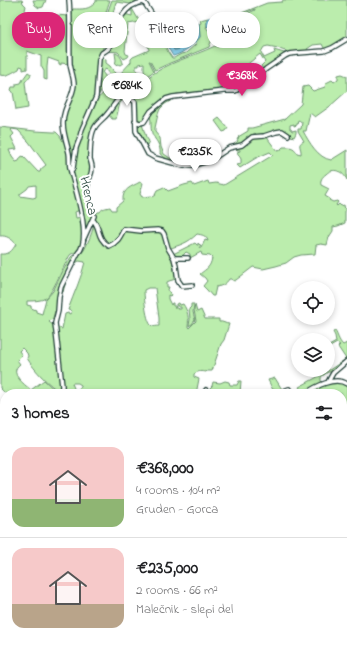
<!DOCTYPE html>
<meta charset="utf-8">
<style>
:root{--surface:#fff;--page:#f2f2f2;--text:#202124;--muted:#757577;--line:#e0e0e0;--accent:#db2777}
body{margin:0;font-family:"Indie Flower",sans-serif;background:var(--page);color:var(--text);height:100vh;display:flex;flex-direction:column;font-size:15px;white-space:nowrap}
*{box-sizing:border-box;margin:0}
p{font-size:13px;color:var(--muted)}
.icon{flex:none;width:22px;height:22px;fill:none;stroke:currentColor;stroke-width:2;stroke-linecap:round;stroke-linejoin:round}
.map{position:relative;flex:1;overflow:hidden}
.drawer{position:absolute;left:0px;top:389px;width:347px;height:256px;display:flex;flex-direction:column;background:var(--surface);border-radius:16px 16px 0 0;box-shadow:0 2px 6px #0003}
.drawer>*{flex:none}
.hud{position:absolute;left:12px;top:12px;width:323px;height:36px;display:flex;gap:8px}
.buttons{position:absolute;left:291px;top:281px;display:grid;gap:8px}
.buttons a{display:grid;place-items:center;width:44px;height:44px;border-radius:50%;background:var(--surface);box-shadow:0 2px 6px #0003;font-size:20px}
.price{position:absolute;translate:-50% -34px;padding:0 9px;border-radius:14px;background:#fff;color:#222;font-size:13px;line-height:26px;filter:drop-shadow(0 1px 2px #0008)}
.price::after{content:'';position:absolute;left:50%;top:24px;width:12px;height:9px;margin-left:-6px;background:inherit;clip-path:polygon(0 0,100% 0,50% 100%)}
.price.selected{background:var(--accent);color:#fff}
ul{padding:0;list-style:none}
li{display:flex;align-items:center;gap:12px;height:100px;padding:0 12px}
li+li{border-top:1px solid var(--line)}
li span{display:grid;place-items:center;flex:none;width:112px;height:80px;border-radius:12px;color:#555}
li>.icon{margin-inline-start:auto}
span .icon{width:48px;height:48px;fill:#fffc;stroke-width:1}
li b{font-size:17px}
h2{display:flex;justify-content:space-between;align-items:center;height:48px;padding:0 12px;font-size:17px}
.tag{padding:0 14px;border-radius:16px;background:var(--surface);box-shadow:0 2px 6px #0003;font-size:14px;line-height:36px}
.tag.selected{background:var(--accent);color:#fff}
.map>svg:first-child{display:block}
</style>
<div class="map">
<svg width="347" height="645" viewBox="0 0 347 645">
<rect width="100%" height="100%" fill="#fff"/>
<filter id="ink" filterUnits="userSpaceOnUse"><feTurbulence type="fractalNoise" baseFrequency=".025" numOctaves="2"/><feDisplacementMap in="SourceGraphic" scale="8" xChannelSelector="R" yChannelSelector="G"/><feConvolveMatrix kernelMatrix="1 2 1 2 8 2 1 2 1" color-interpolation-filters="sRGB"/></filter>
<g filter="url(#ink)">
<path fill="#bbedad" stroke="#6d9570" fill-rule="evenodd" d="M0 0H22L23 3 26 6 25 10V19L21 23 20 26 16 31 17 40 28 37 41 32 55 15 69 16V64L61 63V65L59 64V62L48 58 47 67V80L44 79V71L41 66V56L27 51V69L23 70V67L20 66 19 69C13 72 7 77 0 75Z
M33 0H46L43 7 39 8 35 5Z
M96 0H110C107 8 102 25 102 34 103 40 105 47 101 52L95 97 83 123 71 167 64 132 65 115 74 90 72 68 71 15H72V10L73 9C83 9 89 10 96 2Z
M112 0H147L139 1 131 4 116 2C113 11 110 27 113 35L109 46 106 49H105L104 33 108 11Z
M283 0H347V38L330 48 324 50V48L322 44 313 45 307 49 309 52 294 53 263 70 261 66 265 62 260 54 249 63 228 89 177 94 167 97 162 100 150 111 144 120 142 122 136 121 135 106 129 94 131 92 142 88V87L148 83 146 80 147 78C168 62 192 57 215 46L218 47 220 46 221 43 223 41V38C235 35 239 30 240 18H238L221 37V40L219 41C214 33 219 21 228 18 232 17 236 17 241 16 246 14 251 12 255 10V9C249 11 244 14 239 15 229 18 222 15 217 27H216L217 23 219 21V17L239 14 267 3 282 2ZM268 46 278 48 282 50 286 51V52L284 53 274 50 275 53 264 58 261 52 264 47Z
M131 7 140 22 128 24 125 51 126 54 129 55 128 57 124 59 118 52 108 51 118 27H119V29L123 30 124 26H118L124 14 132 16V11H129Z
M162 13 169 27 161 31V40L158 38V41L160 42 163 41 168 52 172 58H174L181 54 186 53 196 44V42L200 37 199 24 201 23 200 20 208 18 207 19V26L206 27 208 30 213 33V37L209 47 170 63 155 70 150 61H149L154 71 147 76 144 71V63L139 64V66H136V70L138 71C136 82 136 87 126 93L92 132 90 161V169L87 185 93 219 91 227 85 243H84V239L73 173 76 157 84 124 96 99C107 95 104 80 117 79V78L114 77V75L112 76 106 69 102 72 106 77 104 79C105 84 101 92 98 96V93H99V88L100 80H98L99 65 102 54 105 53V54L103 55V59L106 60V63L110 66 117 76 120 74 131 62V59L133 57 149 50 143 24Z
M115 53C120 54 122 59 123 63L120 65 118 64 115 65 116 60Z
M28 72 31 74V75L25 82 28 108 16 110 13 92 11 90 12 87H16V84L21 83 23 79Z
M342 74 347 76V91L329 107 315 117 310 113 306 131H303C309 142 318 158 331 160L347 150V180C343 171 333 167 326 174 322 177 320 180 321 185L329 189 325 196 330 199 329 200 333 202 337 201 338 202 336 205 337 206 339 204 341 206 344 205 345 210V223L338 226 333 227V231L329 237 327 245 321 244 316 245 315 254 301 255 294 257 286 263 276 266 263 269 253 267 236 280 234 281 231 279H229C226 284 222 286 216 287L214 296H212L207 290 203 286 207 281 205 278 200 274C207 268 210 268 212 258L210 256 202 255 201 252 190 258V254L186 252 184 254 183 257 174 259 173 254 195 243 197 245H198V243L200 245H201L199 248H201L205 240 208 241C206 235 202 235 197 234 188 243 180 245 168 249L169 251 168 252 172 260 176 279 169 281 167 282V287H169L168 290 171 295 170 296 168 295V299L171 305 172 303H173V306H176V307L174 308H177L178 309H181V307H178V306L176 305V304L179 303 180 305 183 304C188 311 189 318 188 327L189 328 196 321 194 310 195 305 197 312 201 310 205 319H219V322C223 321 225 324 229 324L224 340 221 344 212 371H207L206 372C201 371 198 371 194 374V377L199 379 196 394H197H80L78 389 81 387V385L78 383H72L75 391 73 393 62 394 56 326 62 329 65 314 68 313 70 314 72 311 68 310C74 293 81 279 85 262 83 262 81 261 79 261 71 264 65 284 63 292L61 291C64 282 68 273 72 265 76 259 80 255 84 250 89 241 96 224 95 214L98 212H100C102 208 106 208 110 207L112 210H116V207L123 201C122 189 131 187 140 182L143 183 140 194 142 197 152 196 153 197 156 195 155 194 157 190 164 187 168 191 184 185 192 183 194 186 208 181 209 184 216 183 224 185 273 155 270 152 256 158 240 168 237 165 241 164V159L237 152 240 151V150H237L235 147 245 143 248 145 255 139 254 137 267 135 268 139 277 151 281 150V149L283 147C289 147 294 146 297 153L301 154C302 148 296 144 304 141L298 131V129H301L302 122 298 120 297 125 294 126V124L290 125V129H291L292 131 296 130V133L294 137 291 136 286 132 270 133 254 135 256 134 255 133 249 137 247 136 246 137 247 139 241 143 232 146 238 141 237 139 239 138 238 137 248 131V128H252L285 119 301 104 303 87 308 86 313 91 325 87 326 83 332 80 334 82 338 79V75ZM148 288H155L159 318V326C157 326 154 327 152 326 146 322 144 297 144 290Z
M125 96C128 97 132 99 133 103L129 101 126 100H123L120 103 116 119H112L109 115 117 102Z
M172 98V100L165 104 160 109 158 114 155 128V132L160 138 161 147 164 154 176 162 168 160 160 154C161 150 158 142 155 139 153 134 153 138 152 133 150 127 152 121 150 116 154 108 164 101 172 98Z
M219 118 228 128 226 131 223 132 215 121Z
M137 124H142L146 137 149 141 147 145 143 146 137 135Z
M0 127 35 131 53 132H56L60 136 66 146 80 210 75 212 76 218 82 217V246L78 252 73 253 70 255C65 263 52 294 46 298 41 301 33 301 27 301V305L31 306V308L36 310V312L42 314 46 299 53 291 64 269 71 257 72 256 74 255 75 257 70 265 61 287 58 310 55 311 53 318 49 322 53 325 61 382V393C49 385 34 370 27 358L28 356 27 353 22 348 19 351 22 355 17 360 20 364C8 373 24 384 31 390L44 380 59 394H6L0 388V254C9 255 12 251 16 244 12 239 6 235 0 236ZM12 129 18 130 29 142 46 165 41 169 40 172H38L23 156 21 157 19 161 16 162 12 157 9 150 17 149 11 137 14 134 11 130ZM36 185V197L33 198 20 196V194L27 189 29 186Z
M191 304H194L193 312 195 320 192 324 189 326 190 319 189 309 191 307Z
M335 331C338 335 338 340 343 345L347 343V361L332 372H328L321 377V381L323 383 304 394 299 387 323 374 346 359 338 347 340 345 337 343 330 347 329 346 336 342 335 336 333 332Z
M275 378 283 391 280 392 277 389 273 390 268 380Z
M225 381 229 382 230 385H237L239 381H241L240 394H215L209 392 210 388 212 386 213 382 220 383Z
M337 382 342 383 347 386V415L342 422V394H307C317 388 326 384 337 382Z
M5 468V485L1 496H0V469Z
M342 516 346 522 347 523V627L342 624Z
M161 640H173L188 645H175Z
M233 640H254L258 645H242L234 642Z
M259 640H275V643L273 645H261Z
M277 640H299L295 641V645H277Z
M308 640H325L330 645H310Z"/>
<path fill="#8cd2ed" stroke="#6096a3" d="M219 17 221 19C220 20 219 21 218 22 214 27 218 28 210 29L207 26V19L208 18Z
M232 18H240C239 29 233 38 221 38V33L222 25 228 20Z
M197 23 199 24 200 37C193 45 184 53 173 56L167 46 162 32 185 28Z
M0 598 5 600V622L0 621Z
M0 640 23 644 38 645H0Z
M58 640H161L175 645H76Z"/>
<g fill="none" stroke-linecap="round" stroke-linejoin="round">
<path stroke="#4b797e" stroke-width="1" d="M193 29 196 31V37C189 42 183 50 174 50L168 38V36L187 32Z"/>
<g stroke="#1f3d34" stroke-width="6">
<path id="minor" d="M135 121 140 123 144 122 151 111 166 99 173 97 224 91H235L252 82 266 69 285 56 289 54 298 53 324 51 332 48 347 39
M71 171 73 168 76 148 79 140 82 129 96 97 99 59 102 53 108 49 110 45C116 27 122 4 144 2L153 16
M93 220C101 228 96 238 109 246 118 242 120 237 124 229L141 231 158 230 162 231 164 234 168 248 174 258 176 266 178 280 182 286 192 285
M84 238 94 216C91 206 87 195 88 183 89 178 92 174 92 168 92 165 91 162 90 159 90 150 90 137 94 129 97 122 104 119 108 113 114 106 118 96 127 93L128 96 135 102 136 131 148 154 155 158 184 166 194 165 211 160 229 148 242 145 252 137 264 136 276 132 282 131 288 135
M174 258H188
M328 382 333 373 347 361
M206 390 213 394
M61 394 62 386 55 323 58 311 59 297 61 287 78 253C93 239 74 186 70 168 69 163 70 158 69 153 66 139 60 126 65 111 68 102 73 95 74 85 74 78 71 71 70 64 69 43 71 21 69 0
M276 394 289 389
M305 394C316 386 335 376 347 384
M0 468H5
M342 474H347
M5 486C1 491 0 495 5 500
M0 516 5 513
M0 559 5 560
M0 579 5 583
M0 589 5 591
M342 626 347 628
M204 640 216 645
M219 640 234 642 241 645
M255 640 259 645
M276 640V645"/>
</g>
<use href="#minor" stroke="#fff" stroke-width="3.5"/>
</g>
</g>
<g text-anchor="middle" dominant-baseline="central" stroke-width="4" stroke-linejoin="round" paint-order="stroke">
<g font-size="14" fill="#1f3d34" stroke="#fff">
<text transform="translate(88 196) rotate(77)">Hrenca</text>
</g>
</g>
</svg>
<div class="buttons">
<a><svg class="icon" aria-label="locate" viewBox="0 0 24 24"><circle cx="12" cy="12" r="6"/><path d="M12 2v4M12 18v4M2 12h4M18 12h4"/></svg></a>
<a><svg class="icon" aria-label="layers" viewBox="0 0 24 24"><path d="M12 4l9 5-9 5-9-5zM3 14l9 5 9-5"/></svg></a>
</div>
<b class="price selected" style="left:242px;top:97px">€368K</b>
<b class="price" style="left:127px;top:107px">€684K</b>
<b class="price" style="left:195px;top:173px">€235K</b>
<div class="hud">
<a class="tag selected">Buy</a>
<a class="tag">Rent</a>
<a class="tag">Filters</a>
<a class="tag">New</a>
</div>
<section class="drawer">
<h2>3 homes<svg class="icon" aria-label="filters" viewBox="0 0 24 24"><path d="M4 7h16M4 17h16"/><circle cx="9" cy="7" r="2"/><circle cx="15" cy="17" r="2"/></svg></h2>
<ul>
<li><span style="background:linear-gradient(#f6c9c9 65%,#8fb573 0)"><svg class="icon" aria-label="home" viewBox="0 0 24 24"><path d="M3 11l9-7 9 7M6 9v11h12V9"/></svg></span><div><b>€368,000</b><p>4 rooms · 104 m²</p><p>Gruden - Gorca</p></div></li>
<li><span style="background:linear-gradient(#f6c9c9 70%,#b9a48a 0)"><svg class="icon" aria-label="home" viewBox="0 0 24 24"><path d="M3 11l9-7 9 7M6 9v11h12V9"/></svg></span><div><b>€235,000</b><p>2 rooms · 66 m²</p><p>Malečnik - slepi del</p></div></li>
</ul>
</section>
</div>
